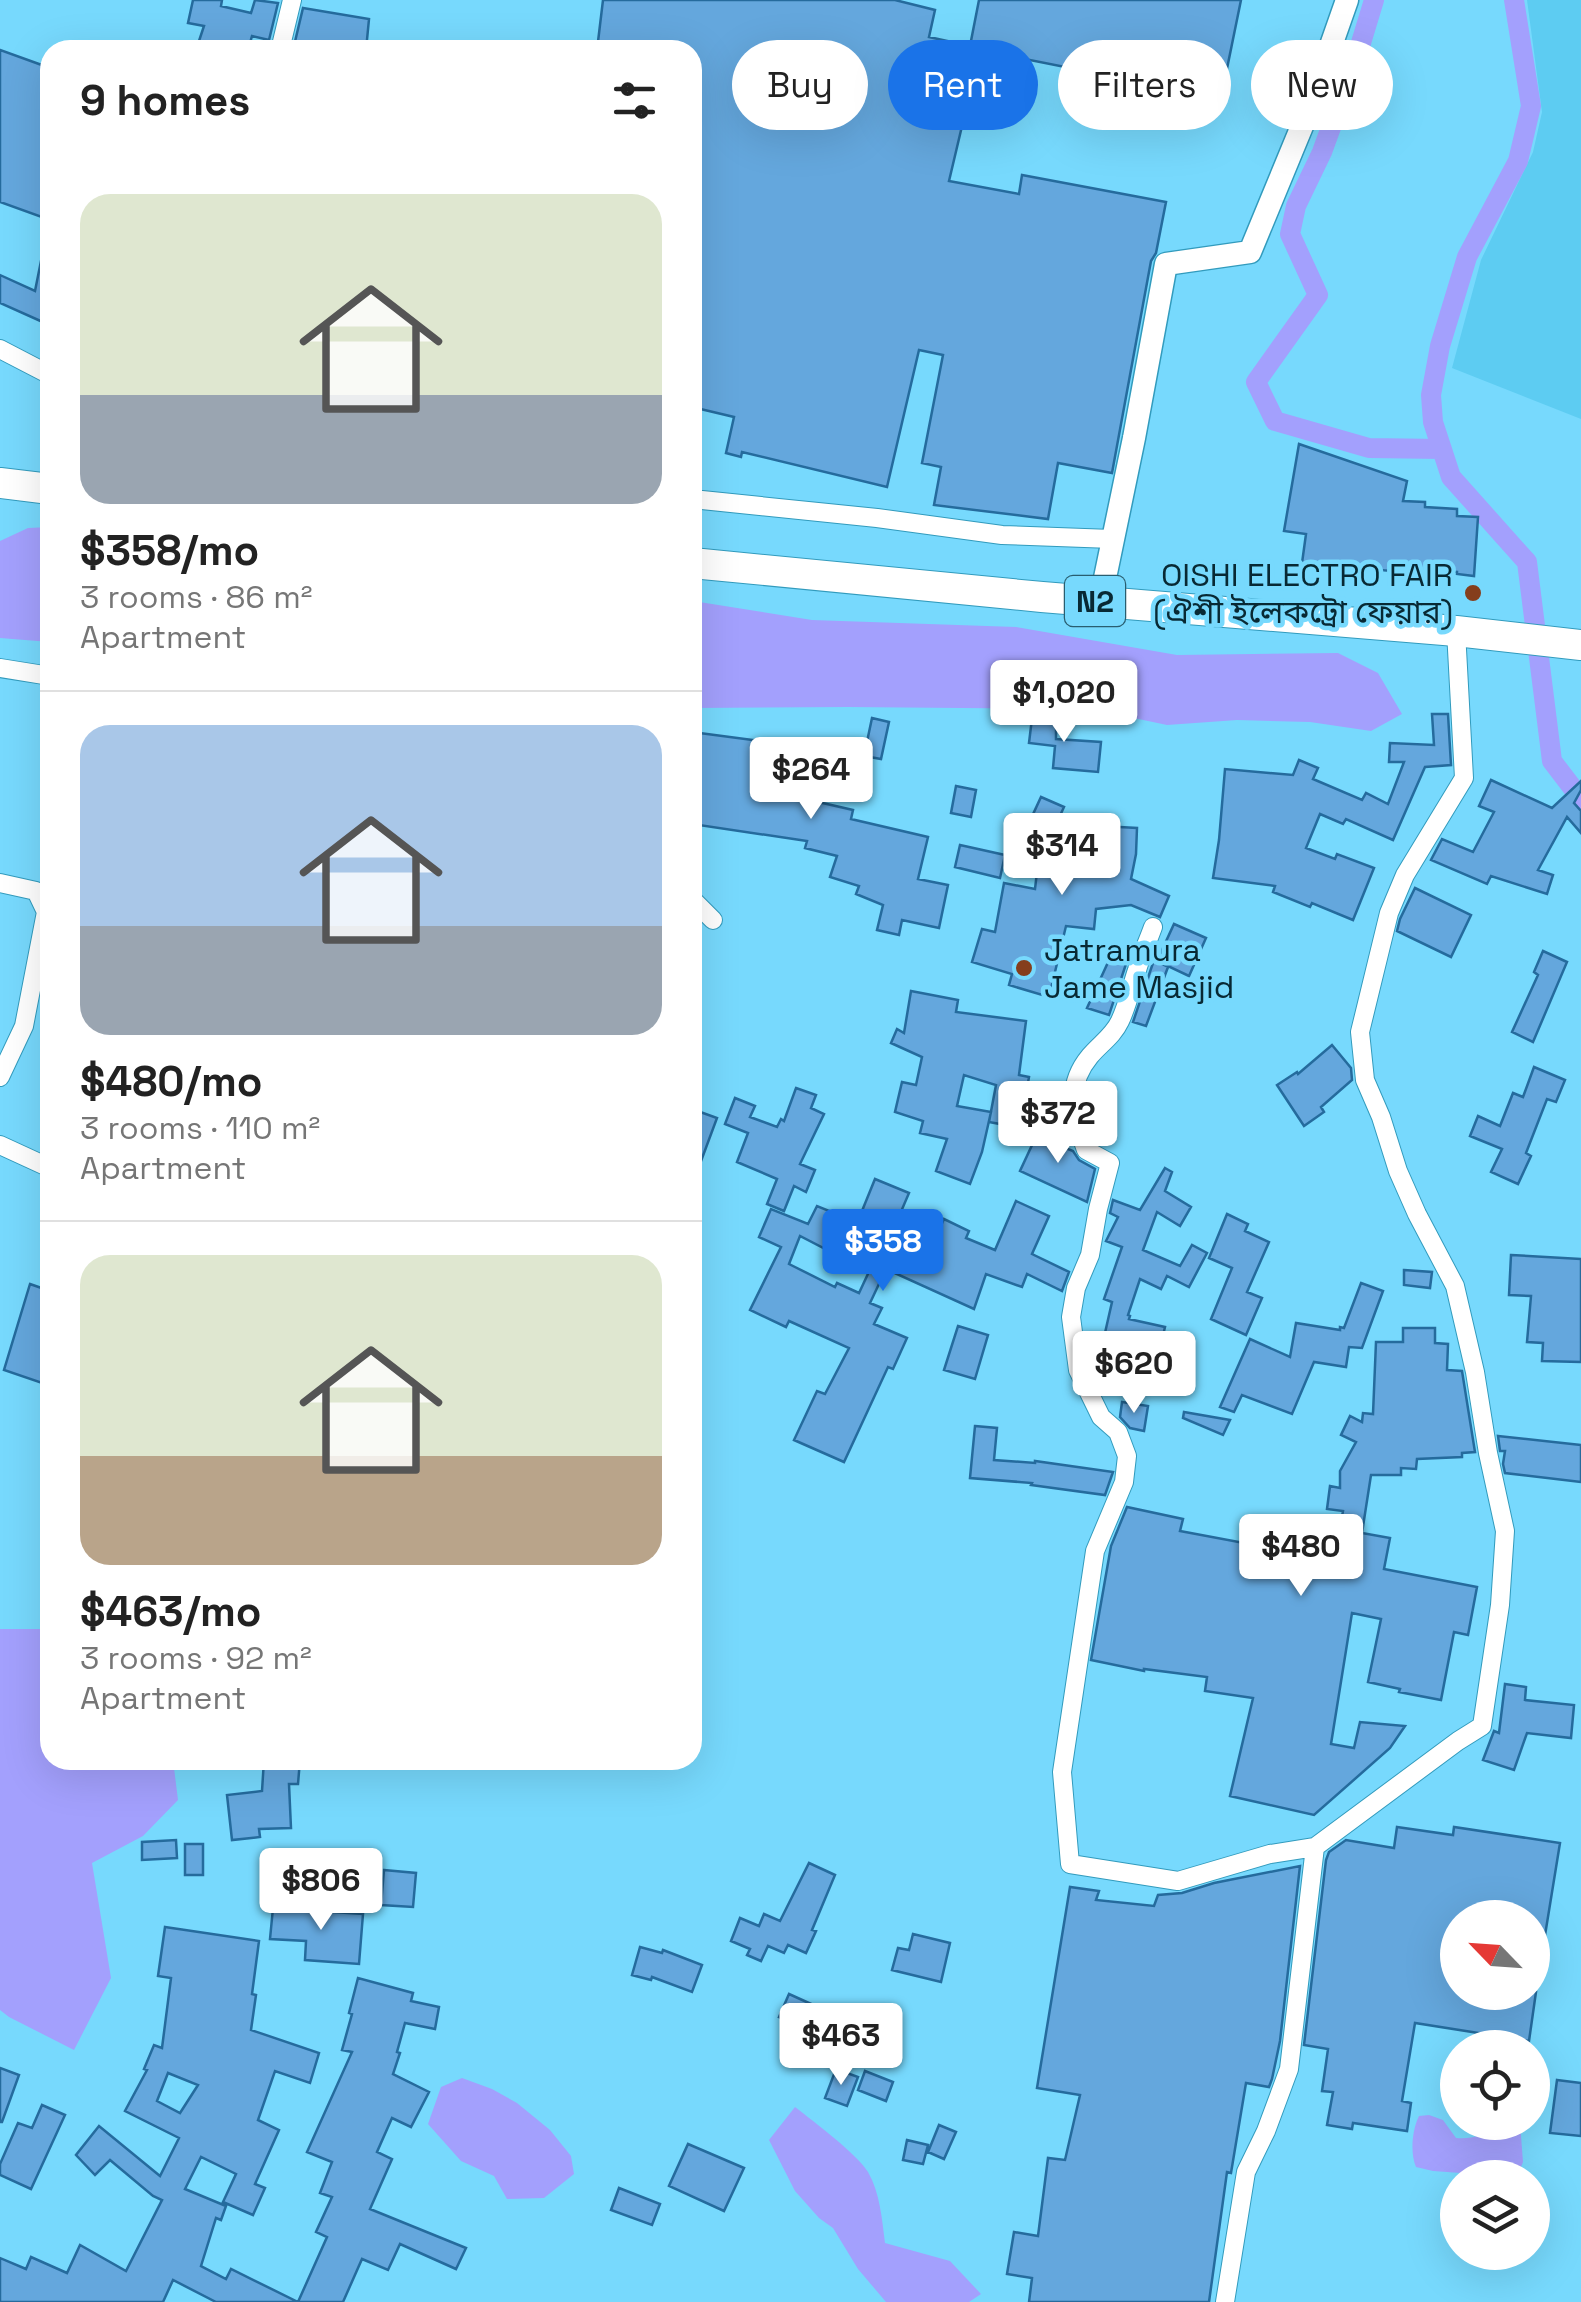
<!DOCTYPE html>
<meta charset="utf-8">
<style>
:root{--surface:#fff;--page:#f2f2f2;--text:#222;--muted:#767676;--line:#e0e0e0;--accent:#1a73e8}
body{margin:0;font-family:"Space Grotesk","Noto Sans Bengali",sans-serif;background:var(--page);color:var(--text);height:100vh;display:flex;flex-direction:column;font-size:38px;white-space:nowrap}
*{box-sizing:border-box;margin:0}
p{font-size:32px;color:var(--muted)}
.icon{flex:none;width:55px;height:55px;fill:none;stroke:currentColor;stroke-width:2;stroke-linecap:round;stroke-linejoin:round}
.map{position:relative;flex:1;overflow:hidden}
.drawer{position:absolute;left:40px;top:40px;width:662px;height:1730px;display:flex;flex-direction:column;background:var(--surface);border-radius:30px;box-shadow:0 10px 40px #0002}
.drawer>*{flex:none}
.banner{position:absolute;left:732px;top:40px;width:698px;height:90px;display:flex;gap:20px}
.needle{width:65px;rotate:295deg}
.controls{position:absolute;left:1440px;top:1900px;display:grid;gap:20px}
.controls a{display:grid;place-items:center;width:110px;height:110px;border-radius:50%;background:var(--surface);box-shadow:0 10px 40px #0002;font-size:50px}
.price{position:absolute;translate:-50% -85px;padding:0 22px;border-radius:10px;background:#fff;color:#222;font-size:32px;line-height:65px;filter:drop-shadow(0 2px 5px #0008)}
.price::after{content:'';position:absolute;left:50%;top:60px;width:30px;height:22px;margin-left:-15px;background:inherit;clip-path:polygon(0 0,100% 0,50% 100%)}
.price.on{background:var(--accent);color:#fff}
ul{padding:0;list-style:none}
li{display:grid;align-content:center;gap:20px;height:530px;padding:0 40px}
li+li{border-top:2px solid var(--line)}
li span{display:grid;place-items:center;height:310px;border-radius:30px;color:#555}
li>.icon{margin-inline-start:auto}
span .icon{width:180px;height:180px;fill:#fffc;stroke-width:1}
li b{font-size:42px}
h2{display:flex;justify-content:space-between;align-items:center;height:120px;padding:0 40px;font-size:42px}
.pill{padding:0 35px;border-radius:45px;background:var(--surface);box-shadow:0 10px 40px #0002;font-size:35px;line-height:90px}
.pill.on{background:var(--accent);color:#fff}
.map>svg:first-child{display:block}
</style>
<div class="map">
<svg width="1581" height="2302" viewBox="0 0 1581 2302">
<rect width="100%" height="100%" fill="#77d9fd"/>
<path fill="#5dccf2" d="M1527 0H1581V419L1452 368 1481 260 1533 152 1542 112Z"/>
<path fill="#a3a0fd" d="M50 527V642L0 638V541L28 528Z
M693 601 812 620 1016 627 1177 655 1338 653 1378 673 1402 714 1371 731 1310 722 1237 720 1167 725 1091 709 848 707 693 708Z
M0 1629H50V1760H173L178 1800 143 1836 92 1863 111 1978 74 2050 9 2017 0 2010Z
M462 2078 492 2089 517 2103 550 2130 571 2156 574 2174 544 2198 507 2199 494 2176 461 2161 428 2124 441 2087Z
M795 2107C813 2121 857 2154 868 2172 880 2193 882 2219 885 2243L950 2261 981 2294 969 2302H886L858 2269 833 2228 819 2218 795 2191 769 2140Z
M1429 2115 1443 2120 1456 2138C1471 2139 1485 2137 1493 2123H1520L1523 2162 1517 2177 1433 2171 1416 2167C1410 2153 1412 2130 1419 2116Z"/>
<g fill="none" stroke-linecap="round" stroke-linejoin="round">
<path stroke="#a3a0fd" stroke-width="20" d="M1374 0 1357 56 1322 152 1296 206 1290 234 1318 295 1256 382 1275 421 1369 448 1442 449
M1514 0 1531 106 1518 161 1467 257 1440 346 1431 395 1433 422 1451 477 1527 562 1552 761 1581 799"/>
</g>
<path fill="#64a7dd" stroke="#256b9d" stroke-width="2.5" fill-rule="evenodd" d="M193 0H222L221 6 251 13 255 0 278 3 269 40 252 36 248 50H196L204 26 188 23Z
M603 0H895L935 10 929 37 970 46 979 0H1241L1221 98 980 50 949 181 1019 194 1022 175 1166 202 1156 253 1151 261 1112 473 1058 463 1048 519 934 505 941 467 922 463 943 355 919 350 887 487 742 452 741 457 726 453 734 417 692 407V50H597Z
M303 8 369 19 366 50H293Z
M0 50 50 68V220L0 202Z
M43 251H50V313L45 323 0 303V275L35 291Z
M1299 444 1407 481 1403 501 1425 502V507L1457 509V516L1478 517 1474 576 1457 574V572L1391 568V571L1302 563 1306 534 1284 531Z
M1033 710 1056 711V739L1101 742 1098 772 1053 768 1055 746 1029 743Z
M1432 714H1448L1451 765 1425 767 1393 840 1346 819 1343 824 1320 814 1306 848 1335 859 1337 854 1374 868 1353 920 1312 903 1310 907 1273 892 1275 886 1213 878 1219 840 1225 769 1293 775 1299 760 1318 768 1313 779 1362 800 1366 793 1388 804 1404 762H1389L1390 743 1434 745Z
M872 718 889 722 881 759 864 756Z
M692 732 797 746 799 740 828 748 814 801 853 810 851 819 928 837 918 879 948 885 939 928 902 920 899 935 877 930 883 905 856 894 859 886 830 877 837 856 805 848 807 841 692 824Z
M1491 780 1552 808 1581 781V790L1574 803 1581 811V833L1567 817 1538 870 1553 875 1547 894 1491 876 1487 884 1431 860 1442 839 1473 852 1494 812 1479 806Z
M956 786 976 790 971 817 951 813Z
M1041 797 1064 807 1054 829 1102 832V826L1137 828 1136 854 1131 879 1169 896 1160 917 1131 905 1096 909 1094 929 1066 926 1049 997 1009 985 1012 974 972 962 982 929 995 932 1004 883 1035 889 1042 829 1029 823Z
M960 845 1005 855 1000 878 955 867Z
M1415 888 1471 915 1451 957 1397 931 1400 919Z
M1174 924 1206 938 1189 976 1157 961Z
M1116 945 1131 949 1109 1015 1087 1008Z
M1543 951 1567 962 1533 1042 1512 1032 1538 975 1534 972Z
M1154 960 1168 967 1146 1026 1133 1022Z
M911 991 958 1000 956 1012 1026 1021 1019 1075 1029 1077 1022 1117H1017L1033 1125 1032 1130 989 1122 996 1085 964 1075 957 1106 991 1112 982 1152 970 1184 936 1171 947 1139 920 1133 923 1121 895 1112 902 1082 916 1085 922 1057 891 1043 897 1029 904 1033Z
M1332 1045 1351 1068 1352 1080 1321 1107 1324 1112 1304 1126 1277 1085 1297 1072 1298 1074Z
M1534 1067 1565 1080 1556 1102 1547 1099 1526 1153 1531 1156 1518 1184 1491 1172 1502 1149 1470 1136 1478 1116 1500 1126 1513 1093 1523 1097Z
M796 1088 816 1095 811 1108 824 1114 800 1164 815 1170 806 1192 794 1186 784 1211 767 1204 777 1179 737 1162 748 1133 725 1124 735 1098 755 1106 750 1117 777 1127 781 1119 784 1121Z
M692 1109 717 1118 694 1180H692Z
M1040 1128 1061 1138 1058 1145 1073 1151 1079 1160 1095 1169 1087 1202 1020 1171Z
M1165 1168 1172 1172 1165 1191 1191 1207 1180 1226 1157 1212 1143 1250 1180 1266 1192 1245 1207 1253 1189 1287 1167 1276 1161 1289 1140 1279 1128 1315 1130 1316 1129 1319 1165 1327 1156 1365 1100 1355 1112 1302 1104 1299 1122 1247 1106 1241 1118 1217 1110 1213 1113 1200 1140 1210Z
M875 1179 909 1193 900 1214 939 1230 944 1219 969 1231 966 1238 995 1250 1016 1201 1049 1216 1032 1254 1069 1272 1062 1291 1027 1274 1022 1287 986 1274 974 1309 886 1269 870 1303 882 1308 874 1324 907 1338 893 1369 888 1367 844 1462 794 1440 817 1391 825 1394 849 1348 789 1321 786 1327 750 1310 781 1247 759 1237 771 1209 808 1224 817 1206 854 1221 837 1255 800 1236 789 1264 835 1287 837 1283 859 1293 881 1246 853 1233Z
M1227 1214 1248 1224 1245 1231 1269 1242 1247 1292 1262 1298 1246 1335 1211 1319 1232 1268 1209 1258Z
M1511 1255 1581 1259V1362L1542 1361 1543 1343 1527 1342 1531 1296 1509 1295Z
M1404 1270 1432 1272 1430 1288 1404 1285Z
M1361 1283 1383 1291 1362 1348 1349 1347 1346 1367 1314 1362 1292 1414 1242 1395 1234 1412 1220 1407 1250 1339 1290 1357 1296 1323 1340 1330V1327L1344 1328Z
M30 1284 50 1291V1369L45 1384 4 1370Z
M958 1326 988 1335 975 1379 944 1370Z
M1403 1328H1435V1343L1448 1344 1447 1370 1462 1371 1475 1452 1462 1453V1457L1417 1459 1416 1469 1401 1468V1475H1371L1362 1533 1390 1538 1384 1569 1477 1587 1468 1635 1454 1632 1441 1700 1399 1692 1400 1689 1368 1682 1381 1619 1352 1613 1331 1744 1354 1748 1360 1722 1405 1726 1390 1748 1314 1815 1230 1796 1253 1698 1205 1691 1207 1677 1144 1669V1671L1091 1660 1111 1546 1127 1507 1183 1519 1180 1531 1334 1560 1343 1511 1327 1509 1330 1486 1340 1488V1471L1356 1442 1341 1435 1350 1416 1362 1422 1363 1413 1373 1414 1376 1342H1403Z
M1164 1356 1185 1364 1175 1388 1154 1380Z
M1122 1402 1148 1406 1144 1431 1130 1428 1120 1417Z
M1184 1412 1230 1420 1223 1435 1183 1418Z
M975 1426 997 1428 994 1460 1035 1463V1461L1113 1472 1105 1495 1031 1485 1032 1483 970 1478Z
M1498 1436 1581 1445V1482L1505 1473 1503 1464 1505 1451H1500Z
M1505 1684 1526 1687 1525 1700 1574 1705 1571 1738 1527 1733 1514 1770 1483 1760 1494 1731 1499 1733Z
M264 1760H300L298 1784H289L291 1828 259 1829 260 1837 232 1840 227 1795 262 1791Z
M1397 1827 1453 1835 1454 1827 1560 1843 1541 1960 1532 1959V1918H1458V1992H1536L1529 2041 1415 2023 1402 2101 1411 2103 1407 2131 1353 2123 1352 2129 1327 2125 1333 2092 1322 2091 1328 2049 1304 2045 1326 1860 1329 1852 1346 1840 1394 1848Z
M176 1840 177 1858 142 1860V1842Z
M185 1844H203V1875H185Z
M809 1863 835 1875 812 1930 816 1931 806 1953 788 1945 784 1953 768 1946 761 1961 747 1955 750 1949 731 1941 740 1918 759 1926 764 1914 780 1921Z
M1300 1866 1280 2041 1272 2079 1269 2087 1246 2083 1231 2173 1227 2172 1209 2302H1029L1032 2278 1007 2274 1014 2232 1038 2236 1048 2158 1065 2160 1080 2095 1037 2088 1070 1887 1099 1891 1096 1900 1154 1906 1158 1895 1182 1893 1214 1883Z
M384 1870 416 1873 413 1907 381 1905Z
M273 1908 363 1914 359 1964 305 1960 306 1941 270 1939Z
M165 1927 259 1941 252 1994 256 1995 251 2030 319 2053 310 2083 275 2071 258 2120 279 2130 255 2184 265 2188 253 2215 223 2202 236 2174 201 2157 185 2189 226 2206 221 2220 216 2218 201 2266 226 2279 231 2269 298 2302 327 2237 316 2232 332 2197 320 2193 332 2162 307 2152 352 2052 342 2050 352 2014 349 2013 358 1978 413 1993 411 2001 439 2007 435 2029 405 2023 397 2052 400 2053 393 2074 429 2092 411 2127 392 2118 377 2152 392 2159 370 2209 466 2248 456 2269 400 2244 388 2270 362 2259 343 2302H216L173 2280 163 2302H0V2258L26 2269 31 2257 67 2273 80 2245 126 2271 162 2200 153 2196 110 2160 95 2175 76 2155 99 2126 160 2176 179 2138 125 2111 147 2070 144 2069 154 2045 162 2048 171 1978 158 1976ZM168 2073 198 2085 180 2113 157 2101Z
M913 1934 950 1943 941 1982 892 1970 898 1948 909 1950Z
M640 1947 662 1953 663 1950 702 1965 692 1992 652 1977 651 1980 632 1975Z
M789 1994 820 2008 811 2030 779 2017Z
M0 2068 19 2075 2 2122H0Z
M836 2069 858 2077 847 2106 825 2098Z
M865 2071 893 2082 886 2101 858 2090Z
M1557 2080 1581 2083V2136L1550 2133Z
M42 2105 65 2115 31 2189 0 2175V2164L18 2123 32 2128Z
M939 2125 956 2132 944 2159 928 2152Z
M907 2140 928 2145 923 2164 903 2160Z
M688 2144 744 2168 724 2211 669 2186Z
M619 2188 660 2204 652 2225 611 2210Z"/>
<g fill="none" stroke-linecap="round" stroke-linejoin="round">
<g stroke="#329bbd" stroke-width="20">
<path id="minor" d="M280 50 292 0
M0 349 50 375
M692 499 877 518 1002 535 1112 539
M0 668 50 676
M0 883 36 891 46 912 24 1026 0 1077
M692 899 713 920
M1153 927C1148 941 1141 956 1137 970 1131 988 1128 1004 1120 1021 1113 1036 1100 1044 1090 1056 1064 1087 1074 1116 1086 1150L1110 1163 1098 1209 1090 1255 1076 1288 1071 1317 1078 1370 1101 1417 1118 1432 1127 1456 1124 1482 1095 1551 1062 1772 1070 1864 1178 1881 1270 1854 1315 1847 1458 1741 1482 1726 1500 1605 1505 1531 1488 1453 1475 1372 1455 1286 1417 1214 1398 1171 1381 1117 1365 1080 1360 1032 1389 913 1405 875 1464 778 1456 631
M0 1145 50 1168
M1225 2302 1246 2172 1266 2131 1289 2069 1315 1847"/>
</g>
<g stroke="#329bbd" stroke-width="25">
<path id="tertiary" d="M1100 602 1134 438 1166 264 1250 252 1307 114 1347 0"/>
</g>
<g stroke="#329bbd" stroke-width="32">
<path id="trunk" d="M0 483 50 489
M692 563 1042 597 1456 631 1581 645"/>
</g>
<use href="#minor" stroke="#fff" stroke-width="18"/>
<use href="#tertiary" stroke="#fff" stroke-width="22"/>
<use href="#trunk" stroke="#fff" stroke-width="30"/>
</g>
<g fill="#853e1c" stroke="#77d9fd" stroke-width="4">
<circle cx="1473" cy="593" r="10"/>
<circle cx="1024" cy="968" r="10"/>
</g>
<g text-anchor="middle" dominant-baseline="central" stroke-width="9" stroke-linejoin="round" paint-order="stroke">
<rect fill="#77d9fd" stroke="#295e70" stroke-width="2.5" x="1065" y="576" width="60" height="50" rx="8"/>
<g font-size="30" font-weight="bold" fill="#082934">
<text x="1095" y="601">N2</text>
</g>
<g font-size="32" fill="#082934" stroke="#77d9fd" text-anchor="end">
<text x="1453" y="575">OISHI ELECTRO FAIR<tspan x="1453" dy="37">(ঐশী ইলেকট্রো ফেয়ার)</tspan></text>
<text x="1044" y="950" text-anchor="start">Jatramura<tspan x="1044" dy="37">Jame Masjid</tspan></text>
</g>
</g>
</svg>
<div class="controls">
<a><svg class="needle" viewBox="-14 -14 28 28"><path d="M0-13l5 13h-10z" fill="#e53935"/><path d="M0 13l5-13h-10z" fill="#767676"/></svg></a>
<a><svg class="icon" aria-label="locate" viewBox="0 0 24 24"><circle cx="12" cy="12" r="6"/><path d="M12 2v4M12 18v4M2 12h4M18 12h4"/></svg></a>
<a><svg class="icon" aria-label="layers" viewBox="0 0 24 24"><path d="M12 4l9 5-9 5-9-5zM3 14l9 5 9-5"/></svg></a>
</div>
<b class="price" style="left:1064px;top:745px">$1,020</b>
<b class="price" style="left:811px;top:822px">$264</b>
<b class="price" style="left:1062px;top:898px">$314</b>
<b class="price" style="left:1058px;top:1166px">$372</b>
<b class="price on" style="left:883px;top:1294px">$358</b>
<b class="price" style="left:1134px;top:1416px">$620</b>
<b class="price" style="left:1301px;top:1599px">$480</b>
<b class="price" style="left:321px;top:1933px">$806</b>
<b class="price" style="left:841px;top:2088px">$463</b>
<div class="banner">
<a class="pill">Buy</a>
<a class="pill on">Rent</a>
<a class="pill">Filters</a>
<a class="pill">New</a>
</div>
<section class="drawer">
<h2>9 homes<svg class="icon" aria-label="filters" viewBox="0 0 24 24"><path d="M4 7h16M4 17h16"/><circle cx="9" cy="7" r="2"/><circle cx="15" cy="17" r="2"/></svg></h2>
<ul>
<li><span style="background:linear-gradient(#dfe7d0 65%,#9aa5b1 0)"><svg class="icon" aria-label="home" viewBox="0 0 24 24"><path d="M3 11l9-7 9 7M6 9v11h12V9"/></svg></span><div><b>$358/mo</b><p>3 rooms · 86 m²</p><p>Apartment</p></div></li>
<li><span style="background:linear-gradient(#a9c7e8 65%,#9aa5b1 0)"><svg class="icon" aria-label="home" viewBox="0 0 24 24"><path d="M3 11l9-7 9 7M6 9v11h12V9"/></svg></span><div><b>$480/mo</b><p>3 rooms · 110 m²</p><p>Apartment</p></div></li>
<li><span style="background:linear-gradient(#dfe7d0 65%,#b9a48a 0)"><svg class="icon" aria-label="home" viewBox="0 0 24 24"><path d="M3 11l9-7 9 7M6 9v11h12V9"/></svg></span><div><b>$463/mo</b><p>3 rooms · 92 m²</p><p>Apartment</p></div></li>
</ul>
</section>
</div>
